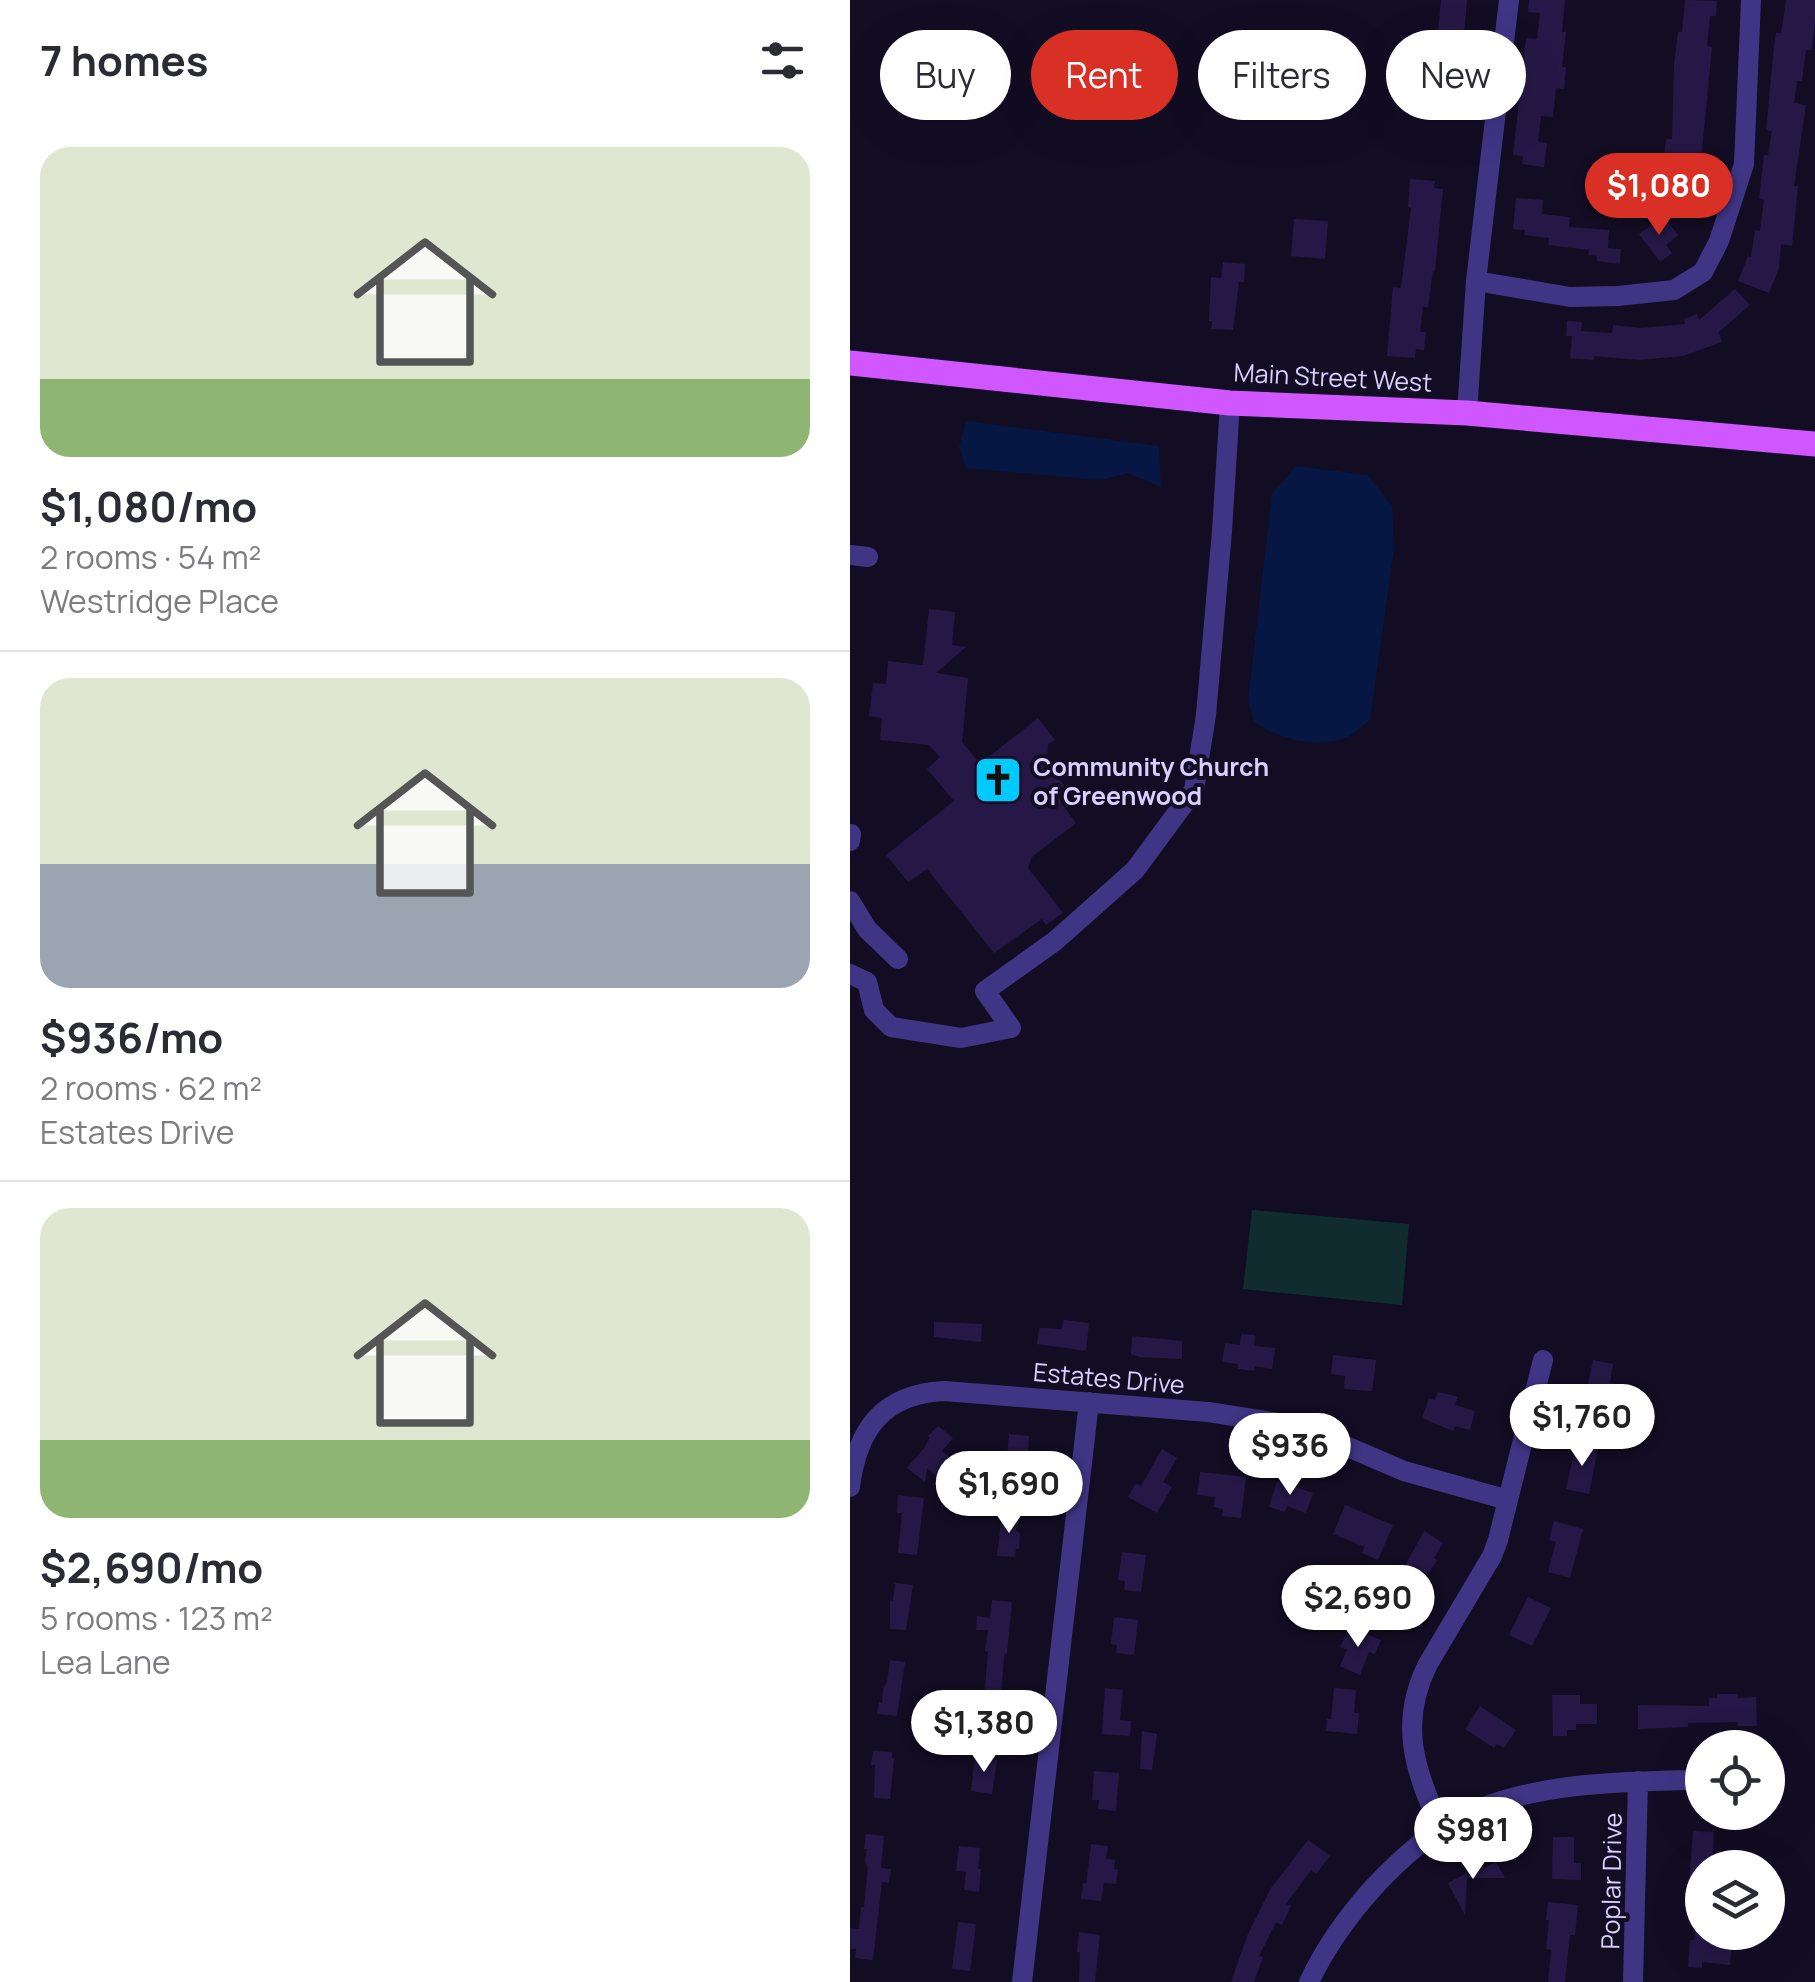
<!DOCTYPE html>
<meta charset="utf-8">
<style>
:root{--surface:#fff;--page:#f2f2f3;--text:#2b2b33;--muted:#7c7c81;--line:#e1e1e2;--accent:#d93025}
body{margin:0;font-family:Manrope,sans-serif;background:var(--page);color:var(--text);height:100vh;display:flex;flex-direction:column;font-size:38px;white-space:nowrap}
*{box-sizing:border-box;margin:0}
p{font-size:32px;color:var(--muted)}
.icon{flex:none;width:55px;height:55px;fill:none;stroke:currentColor;stroke-width:2;stroke-linecap:round;stroke-linejoin:round}
.map{position:relative;flex:1;overflow:hidden}
.sheet{display:flex;flex-direction:column;background:var(--surface);width:850px}
.sheet>*{flex:none}
.guide{position:absolute;left:30px;top:30px;width:785px;height:90px;display:flex;gap:20px}
.buttons{position:absolute;left:835px;top:1730px;display:grid;gap:20px}
.buttons a{display:grid;place-items:center;width:100px;height:100px;border-radius:50%;background:var(--surface);box-shadow:0 10px 40px #0002;font-size:50px}
.price{position:absolute;translate:-50% -85px;padding:0 22px;border-radius:35px;background:#fff;color:#222;font-size:32px;line-height:65px;filter:drop-shadow(0 2px 5px #0008)}
.price::after{content:'';position:absolute;left:50%;top:60px;width:30px;height:22px;margin-left:-15px;background:inherit;clip-path:polygon(0 0,100% 0,50% 100%)}
.price.on{background:var(--accent);color:#fff}
ul{padding:0;list-style:none}
li{display:grid;align-content:center;gap:20px;height:530px;padding:0 40px}
li+li{border-top:2px solid var(--line)}
li span{display:grid;place-items:center;height:310px;border-radius:30px;color:#555}
li>.icon{margin-inline-start:auto}
span .icon{width:180px;height:180px;fill:#fffc;stroke-width:1}
li b{font-size:42px}
h2{display:flex;justify-content:space-between;align-items:center;height:120px;padding:0 40px;font-size:42px}
.pill{padding:0 35px;border-radius:45px;background:var(--surface);box-shadow:0 10px 40px #0002;font-size:35px;line-height:90px}
.pill.on{background:var(--accent);color:#fff}
main{display:flex;flex:1;min-height:0}
.map>svg:first-child{display:block}
</style>
<main>
<section class="sheet">
<h2>7 homes<svg class="icon" aria-label="filters" viewBox="0 0 24 24"><path d="M4 7h16M4 17h16"/><circle cx="9" cy="7" r="2"/><circle cx="15" cy="17" r="2"/></svg></h2>
<ul>
<li><span style="background:linear-gradient(#dfe7d0 75%,#8fb573 0)"><svg class="icon" aria-label="home" viewBox="0 0 24 24"><path d="M3 11l9-7 9 7M6 9v11h12V9"/></svg></span><div><b>$1,080/mo</b><p>2 rooms · 54 m²</p><p>Westridge Place</p></div></li>
<li><span style="background:linear-gradient(#dfe7d0 60%,#9aa5b1 0)"><svg class="icon" aria-label="home" viewBox="0 0 24 24"><path d="M3 11l9-7 9 7M6 9v11h12V9"/></svg></span><div><b>$936/mo</b><p>2 rooms · 62 m²</p><p>Estates Drive</p></div></li>
<li><span style="background:linear-gradient(#dfe7d0 75%,#8fb573 0)"><svg class="icon" aria-label="home" viewBox="0 0 24 24"><path d="M3 11l9-7 9 7M6 9v11h12V9"/></svg></span><div><b>$2,690/mo</b><p>5 rooms · 123 m²</p><p>Lea Lane</p></div></li>
</ul>
</section>
<div class="map">
<svg width="965" height="1982" viewBox="0 0 965 1982">
<rect width="100%" height="100%" fill="#130d24"/>
<path fill="#102c2e" d="M402 1210 559 1224 552 1305 393 1289Z"/>
<path fill="#071743" d="M116 421 309 446 311 487 278 473 250 480 116 468 109 447Z
M446 466 518 475 542 506 544 548 520 720C512 726 502 736 493 739 463 748 428 738 404 722L398 701 422 494Z"/>
<path fill="#251846" d="M591 0H617L612 59 595 57 596 44 587 43Z
M679 0H715L712 32H716L712 67H716L714 89 706 88 703 117 691 116 688 142 697 143 694 167 672 164 673 156 663 155 676 38 687 39 690 13 678 12Z
M835 0 867 1 866 16H860L857 46 862 47 848 192H839L838 205 809 202 816 139H822L824 65 828 32H832Z
M936 0H965V22L962 50H956L952 81H947L944 103 956 105 944 186H948L942 246 931 244 929 268 919 293 888 281 898 256 901 257 905 230 910 231 914 200 909 199 914 155H918L922 131 916 130 924 46 926 33H931Z
M560 179 585 181 584 188 593 189 585 271 583 270 578 307H573L570 332H576L574 350 566 349 565 358 537 356 543 287 551 288 561 208 558 207Z
M666 198 693 200 692 214 720 217 719 227 759 230 758 248 771 249 770 264 747 261V256L738 255 739 250 698 245 699 238 674 235 675 230 663 229Z
M814 216 828 235 816 245 822 253 810 262 789 234Z
M444 219 478 221 475 259 441 256Z
M373 262 395 264 394 282H389L383 330 361 329 362 321H359L361 277 371 278Z
M885 289 900 305 869 332 872 342 833 356 789 360 744 356V360L720 358 722 336H716L717 321 732 322 731 331 762 333 763 325 792 328 835 324 834 319 847 314 849 320Z
M79 609 105 612 102 645 116 647 86 673 118 678 112 742 130 764 188 718 205 740 198 744 197 764 218 790 212 804 226 823 182 857 178 868 213 913 196 925 192 919 144 953 77 869 58 882 36 855 104 801 77 769 90 757 79 745 30 740 32 718 19 716 23 683 36 684 38 661 73 665Z
M213 1320 239 1323 236 1351 187 1344 189 1328 212 1329Z
M84 1322 132 1324 131 1342 84 1337Z
M391 1334 405 1335 404 1346 425 1348 422 1369 405 1366 404 1371 388 1369V1364L372 1362 375 1343 390 1345Z
M282 1336 332 1341V1359L289 1357 281 1354Z
M483 1355 526 1360 522 1391 494 1389 495 1376 481 1374Z
M743 1360 763 1364 760 1383 772 1386 769 1399 756 1397 753 1414 733 1410Z
M588 1392 608 1397 605 1405 625 1411 620 1430 605 1426 603 1431 572 1418 579 1398 585 1400Z
M88 1426 103 1438 92 1451 99 1457 93 1465 98 1470 90 1479 77 1468 75 1482 57 1468 74 1448 80 1438 78 1436Z
M159 1434 179 1436 177 1466 187 1468 186 1486 169 1485V1478L155 1476Z
M726 1444 748 1449 739 1494 716 1489Z
M312 1449 327 1458 313 1482 322 1487 307 1513 278 1497 286 1483 291 1486Z
M350 1472 396 1477 391 1518 372 1516 373 1509 364 1507 365 1497 347 1495Z
M427 1481 463 1493 456 1513 437 1506 435 1512 419 1507Z
M48 1495 74 1498 67 1555 48 1553 52 1513H47Z
M495 1505 543 1525 528 1560 512 1553 515 1547 483 1534Z
M152 1513 168 1515 166 1530 170 1534 169 1549H166L165 1557 147 1556Z
M704 1521 733 1529 720 1578 698 1572 706 1542 699 1540Z
M574 1531 593 1543 584 1558 587 1560 578 1574 574 1572 567 1584 550 1575Z
M272 1552 296 1555 291 1592 274 1590 275 1581 268 1580Z
M45 1583 63 1585 56 1630 40 1629V1600L43 1601Z
M678 1597 701 1608 682 1646 659 1635Z
M142 1600 162 1602 157 1654 155 1653 154 1658 150 1706H153L152 1725 132 1723 138 1652 135 1651 138 1630H126L127 1616 140 1618Z
M264 1617 288 1620 284 1655 266 1653 267 1645 261 1644Z
M499 1627 531 1640 525 1654 519 1652 510 1675 490 1666 497 1650 490 1647Z
M40 1660 55 1662 47 1716 27 1714 29 1702 32 1703 33 1688 37 1682Z
M255 1688 273 1690 270 1720 281 1721 280 1736 252 1734Z
M484 1688 506 1690 504 1713H509L507 1734 476 1731 477 1719H481Z
M867 1694H888V1698L906 1697 907 1726H888V1722L838 1723V1727L788 1729V1705L859 1706V1698H867Z
M702 1695H730V1704H747V1724H726V1730H717V1736H703Z
M630 1706 666 1730 654 1748 647 1744 644 1748 615 1729Z
M292 1731 307 1734 302 1770 290 1769Z
M23 1751 42 1752V1758L44 1759 40 1799 24 1798 25 1765H21Z
M125 1757 147 1760 142 1794 121 1791Z
M244 1771 269 1773 266 1811 248 1809 249 1800H242Z
M843 1831 864 1832 862 1868H852V1883L839 1882Z
M16 1834 34 1836 31 1868 41 1869 39 1883 32 1882 23 1960 5 1958 6 1949H0V1928L9 1929 11 1907H14L18 1867 15 1861 17 1849H14Z
M703 1837H724V1863H731V1880L702 1879Z
M458 1840 480 1856 466 1874 461 1870 436 1904 441 1906 432 1925 426 1922 409 1956 413 1957 404 1982H381L398 1934 421 1888Z
M241 1844 258 1846 256 1859 265 1860 264 1869 268 1870 266 1884 254 1883 251 1901 231 1899 233 1883 236 1884Z
M109 1846 130 1848 128 1869H131L129 1892 114 1890 116 1872 106 1871Z
M646 1862 655 1878H617L615 1915 598 1883 617 1873V1876Z
M698 1902 728 1905 725 1935H720L715 1982H698L701 1950 696 1949 699 1920H696Z
M108 1922 126 1924 120 1971 102 1969Z
M229 1932 250 1935 245 1982H229L230 1952H227Z
M845 1932H883L880 1965 852 1962V1968L838 1967 840 1940H844Z"/>
<g fill="none" stroke-linecap="round" stroke-linejoin="round">
<path stroke="#403585" stroke-width="20" d="M626 281 720 297 768 296 824 290 853 272 869 241 894 164 901 0
M617 413 626 281 659 0
M0 555 18 557
M0 841 1 834
M0 901 17 929 48 959
M0 974 17 982 24 1010 41 1027 111 1038 161 1028 135 991 205 941 285 870 344 790 356 715 372 531 380 403
M0 1487C7 1429 33 1394 94 1391L358 1412 449 1426 554 1471 658 1500
M591 1828C565 1772 548 1723 578 1664L642 1556 648 1540 693 1360
M172 1982 239 1402
M459 1982C476 1946 497 1917 523 1888 548 1861 574 1837 606 1820 673 1782 776 1781 852 1780
M783 1982 788 1781"/>
<path stroke="#d057ff" stroke-width="25" d="M0 363 380 403 617 413 965 444"/>
</g>
<defs>
<g id="church-square" transform="scale(2.5)"><rect x="-9" y="-9" width="18" height="18" rx="4" fill="#00cafb" stroke="#130d24"/><path d="M-1.2-6h2.4v3.5h3.3v2.4h-3.3V6h-2.4V-.1h-3.3v-2.4h3.3Z" fill="#111"/></g>
</defs>
<g fill-rule="evenodd">
<use href="#church-square" x="148" y="780"/>
</g>
<g text-anchor="middle" dominant-baseline="central" stroke-width="8" stroke-linejoin="round" paint-order="stroke">
<g font-size="25" fill="#dad0ff" stroke="#130d24">
<text transform="translate(483 377) rotate(3)">Main Street West</text>
<text transform="translate(259 1378) rotate(5)">Estates Drive</text>
<text transform="translate(761 1881) rotate(-89)">Poplar Drive</text>
</g>
<g font-size="25" font-weight="bold" fill="#dad0ff" stroke="#130d24" text-anchor="start">
<text x="183" y="766">Community Church<tspan x="183" dy="29">of Greenwood</tspan></text>
</g>
</g>
</svg>
<div class="buttons">
<a><svg class="icon" aria-label="locate" viewBox="0 0 24 24"><circle cx="12" cy="12" r="6"/><path d="M12 2v4M12 18v4M2 12h4M18 12h4"/></svg></a>
<a><svg class="icon" aria-label="layers" viewBox="0 0 24 24"><path d="M12 4l9 5-9 5-9-5zM3 14l9 5 9-5"/></svg></a>
</div>
<b class="price on" style="left:809px;top:238px">$1,080</b>
<b class="price" style="left:732px;top:1469px">$1,760</b>
<b class="price" style="left:440px;top:1498px">$936</b>
<b class="price" style="left:159px;top:1536px">$1,690</b>
<b class="price" style="left:508px;top:1650px">$2,690</b>
<b class="price" style="left:134px;top:1775px">$1,380</b>
<b class="price" style="left:623px;top:1882px">$981</b>
<div class="guide">
<a class="pill">Buy</a>
<a class="pill on">Rent</a>
<a class="pill">Filters</a>
<a class="pill">New</a>
</div>
</div>
</main>
